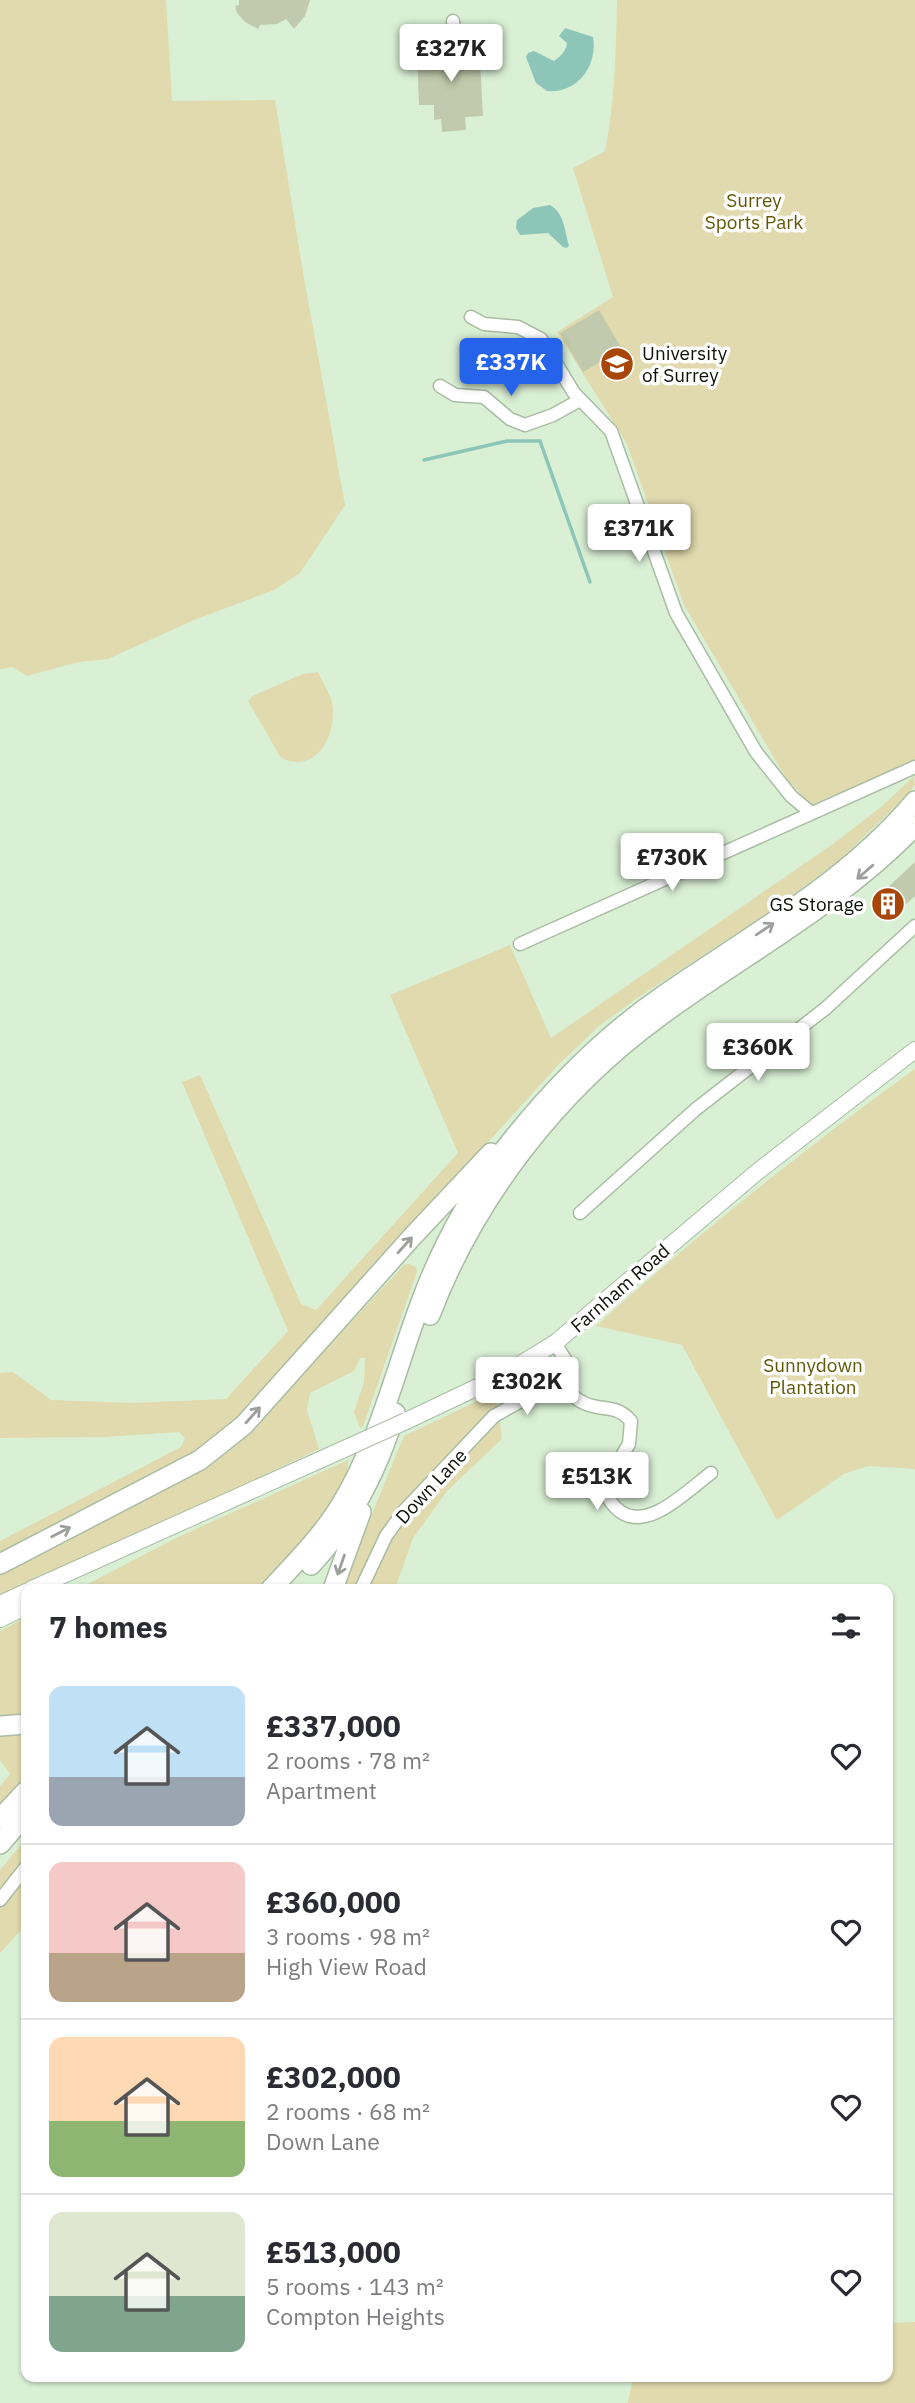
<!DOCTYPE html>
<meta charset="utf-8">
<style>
:root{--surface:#fff;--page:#f7f7f7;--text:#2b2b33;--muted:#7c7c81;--line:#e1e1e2;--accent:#2563eb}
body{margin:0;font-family:"IBM Plex Sans",sans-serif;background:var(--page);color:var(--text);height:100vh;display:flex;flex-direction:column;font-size:26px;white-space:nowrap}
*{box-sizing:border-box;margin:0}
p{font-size:23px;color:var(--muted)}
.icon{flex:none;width:38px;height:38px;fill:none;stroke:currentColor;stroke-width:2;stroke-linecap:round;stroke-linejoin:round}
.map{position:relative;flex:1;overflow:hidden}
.sheet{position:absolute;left:21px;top:1584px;width:872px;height:798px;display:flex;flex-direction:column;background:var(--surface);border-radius:14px;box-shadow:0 2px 5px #0004}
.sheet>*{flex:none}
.price{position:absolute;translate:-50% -60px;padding:0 16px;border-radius:7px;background:#fff;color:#222;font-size:23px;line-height:46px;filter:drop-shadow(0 2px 4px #0008)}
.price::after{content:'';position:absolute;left:50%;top:42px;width:21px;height:16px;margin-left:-10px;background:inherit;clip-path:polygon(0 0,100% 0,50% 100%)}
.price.current{background:var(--accent);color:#fff}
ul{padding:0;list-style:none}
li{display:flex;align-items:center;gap:21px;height:175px;padding:0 28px}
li+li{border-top:2px solid var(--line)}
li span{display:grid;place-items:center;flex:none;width:196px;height:140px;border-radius:14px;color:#555}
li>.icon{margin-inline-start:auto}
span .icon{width:84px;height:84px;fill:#fffc;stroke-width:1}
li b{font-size:30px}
h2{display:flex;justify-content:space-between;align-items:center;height:84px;padding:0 28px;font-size:30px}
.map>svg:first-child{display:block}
</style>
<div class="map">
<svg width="915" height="2403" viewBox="0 0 915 2403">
<rect width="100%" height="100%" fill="#daf0d5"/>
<path fill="#e0daae" d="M0 0H166L172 101 275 100 304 278 345 505 300 573 274 590 194 620 108 659 79 662 27 676 13 667 0 669Z
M617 0H915V760L811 805 786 778 684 605 627 444 557 332 613 297 573 168 605 151C615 101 616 51 617 0Z
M318 672C323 683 332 696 333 708 335 739 315 774 281 758L248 701 252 696 303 674Z
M914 776 915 785 909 793 842 858 774 909 640 996 599 1026 559 1064 219 1439 0 1560V1541L181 1447 185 1438 179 1432 105 1437 0 1438V1373L13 1372 51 1400 132 1403 226 1399 288 1331 182 1082 200 1075 301 1304 316 1310 458 1153 390 995 510 945 551 1038 833 844 881 807Z
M915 1069V1469L868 1466 844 1474 777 1520 682 1345 596 1326C697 1235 805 1148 915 1069Z
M409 1264 416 1267 417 1272 363 1426 360 1428 354 1412 364 1382 365 1358H360L354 1371 310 1393 307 1410 319 1449 0 1600V1573L260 1420 404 1265Z
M490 1395 498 1406 502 1439 448 1490 413 1538 395 1589H341L404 1436Z
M348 1460C351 1495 281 1563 256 1589H78L176 1538Z
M26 1617V1716L0 1717V1631Z
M0 1736H26V1776L0 1804V1786L10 1774 0 1760Z
M26 1839V1925L0 1953V1870Z
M915 2322V2403H628L633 2377 887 2376V2323Z"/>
<path fill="#8dc6b8" d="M565 28 593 37C598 66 577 94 547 91L536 83 526 57 528 53 534 51 554 61C561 56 566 51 567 43L559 36Z
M550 205C565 214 564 230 569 245L567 248 563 247 548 233 520 235 516 228 517 220 533 208Z"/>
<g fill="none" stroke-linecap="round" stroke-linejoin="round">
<path stroke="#8dc6b8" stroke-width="3.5" d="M424 460 507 441H540L590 582"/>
</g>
<path fill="#c1caac" d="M239 0H310L305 16 294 29 286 19 277 24 260 25 258 29 245 22 237 13 235 6 239 5Z
M471 41V59L480 60 483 116 465 117 466 130 442 132 441 119 434 120V105H419L417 54 438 53V42Z
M599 310 622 349 583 372 560 333Z
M915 862V896L890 919 873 901Z"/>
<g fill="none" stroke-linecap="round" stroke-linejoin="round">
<g stroke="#a8bda3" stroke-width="15">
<path id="minor" d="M453 21 454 30
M471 317 484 324 518 327 541 339 574 393 611 431 676 613 756 752 791 796 810 812
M440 386 455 395 484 397 510 419 525 425 553 415 580 400
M520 944 915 767
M580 1213 696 1109 826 1008 915 926
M557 1381C565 1389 574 1399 584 1403 603 1412 615 1403 631 1421L629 1444 604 1485C606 1496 611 1505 621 1512 649 1531 688 1490 711 1473
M361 1589 386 1536 404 1511 494 1416 557 1381 563 1373 566 1361 555 1343
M0 1900 26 1867"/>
</g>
<g stroke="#a8bda3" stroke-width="18">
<path id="major" d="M406 1421 501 1376 555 1343 757 1172 915 1050
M32 1589 342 1450
M0 1604 26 1592
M0 1619 26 1606"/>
</g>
<g stroke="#a8bda3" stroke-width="22">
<path id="highway" d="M430 1315C475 1197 558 1090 660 1016 746 953 840 904 915 826
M0 1564 200 1460 244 1425 412 1237 491 1153
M311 1565C351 1522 378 1469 395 1413
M271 1589C296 1562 323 1535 342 1503 379 1442 396 1368 421 1302 441 1248 470 1195 505 1149 551 1090 603 1037 664 995 751 935 846 883 915 801
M333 1589 361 1512
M0 1726 26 1724
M0 1819 26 1791
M0 1844 26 1814"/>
</g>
<use href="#minor" stroke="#fff" stroke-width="12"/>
<use href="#major" stroke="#fff" stroke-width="16"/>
<use href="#highway" stroke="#fff" stroke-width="19"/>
<g stroke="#a8bda3" stroke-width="18" stroke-linecap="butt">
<path id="major-bridge" d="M342 1450 406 1421"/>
</g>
<use href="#major-bridge" stroke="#fff" stroke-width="16"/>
</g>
<defs><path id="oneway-shaft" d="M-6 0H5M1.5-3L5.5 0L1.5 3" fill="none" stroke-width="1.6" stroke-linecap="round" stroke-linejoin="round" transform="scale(1.75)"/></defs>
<g stroke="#9da09d">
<use href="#oneway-shaft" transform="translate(865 872) rotate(139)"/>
<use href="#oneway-shaft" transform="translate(765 929) rotate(-34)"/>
<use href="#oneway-shaft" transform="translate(405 1245) rotate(-48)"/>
<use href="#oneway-shaft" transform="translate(253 1415) rotate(-48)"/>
<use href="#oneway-shaft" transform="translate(61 1532) rotate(-27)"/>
<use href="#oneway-shaft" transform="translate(341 1565) rotate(109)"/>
</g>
<defs>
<g id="university-disc" transform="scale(1.75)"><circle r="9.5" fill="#a84607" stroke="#fff"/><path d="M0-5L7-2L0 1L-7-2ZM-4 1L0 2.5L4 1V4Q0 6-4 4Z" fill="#fff"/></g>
<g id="building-disc" transform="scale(1.75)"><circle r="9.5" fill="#a84607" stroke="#fff"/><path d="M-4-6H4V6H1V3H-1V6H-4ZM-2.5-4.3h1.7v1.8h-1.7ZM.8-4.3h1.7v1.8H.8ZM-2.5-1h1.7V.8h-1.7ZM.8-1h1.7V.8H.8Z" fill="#fff"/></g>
</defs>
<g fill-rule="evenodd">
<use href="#university-disc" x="617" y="364"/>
<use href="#building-disc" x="888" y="904"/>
</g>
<g text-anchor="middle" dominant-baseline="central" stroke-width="7" stroke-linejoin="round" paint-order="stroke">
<g font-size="19" fill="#615806" stroke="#fff">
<text x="754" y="200">Surrey<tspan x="754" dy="22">Sports Park</tspan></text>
<text x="813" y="1365">Sunnydown<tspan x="813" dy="22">Plantation</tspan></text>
</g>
<g font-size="19" fill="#0b1209" stroke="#fff" text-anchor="start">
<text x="642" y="353">University<tspan x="642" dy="22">of Surrey</tspan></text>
<text x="864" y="904" text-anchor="end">GS Storage</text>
</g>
<g font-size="19" fill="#0b1209" stroke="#fff">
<text transform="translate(620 1288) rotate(-41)">Farnham Road</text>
<text transform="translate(431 1486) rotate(-47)">Down Lane</text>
</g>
</g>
</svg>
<b class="price" style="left:451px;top:84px">£327K</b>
<b class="price current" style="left:511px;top:398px">£337K</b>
<b class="price" style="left:639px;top:564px">£371K</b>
<b class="price" style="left:672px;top:893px">£730K</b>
<b class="price" style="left:758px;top:1083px">£360K</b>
<b class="price" style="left:527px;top:1417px">£302K</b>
<b class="price" style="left:597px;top:1512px">£513K</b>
<section class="sheet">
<h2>7 homes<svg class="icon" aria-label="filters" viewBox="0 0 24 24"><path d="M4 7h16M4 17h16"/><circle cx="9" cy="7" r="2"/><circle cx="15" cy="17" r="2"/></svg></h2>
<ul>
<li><span style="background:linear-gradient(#bfe0f5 65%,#9aa5b1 0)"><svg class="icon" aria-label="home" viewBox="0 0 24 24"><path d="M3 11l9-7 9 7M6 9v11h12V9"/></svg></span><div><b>£337,000</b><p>2 rooms · 78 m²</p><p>Apartment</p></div><svg class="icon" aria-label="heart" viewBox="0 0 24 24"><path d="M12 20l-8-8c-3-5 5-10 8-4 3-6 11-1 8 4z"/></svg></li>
<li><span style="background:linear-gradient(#f6c9c9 65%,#b9a48a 0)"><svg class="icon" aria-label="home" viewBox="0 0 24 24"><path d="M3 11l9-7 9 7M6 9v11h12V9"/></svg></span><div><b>£360,000</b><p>3 rooms · 98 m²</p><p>High View Road</p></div><svg class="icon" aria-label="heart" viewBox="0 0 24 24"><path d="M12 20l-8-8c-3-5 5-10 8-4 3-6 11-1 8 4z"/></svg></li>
<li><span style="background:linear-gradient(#ffd9b3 60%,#8fb573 0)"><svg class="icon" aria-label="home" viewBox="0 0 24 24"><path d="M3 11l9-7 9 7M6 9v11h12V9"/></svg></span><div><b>£302,000</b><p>2 rooms · 68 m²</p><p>Down Lane</p></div><svg class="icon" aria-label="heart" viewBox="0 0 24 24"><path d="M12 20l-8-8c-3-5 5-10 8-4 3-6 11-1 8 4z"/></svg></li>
<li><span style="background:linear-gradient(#dfe7d0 60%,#7fa58c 0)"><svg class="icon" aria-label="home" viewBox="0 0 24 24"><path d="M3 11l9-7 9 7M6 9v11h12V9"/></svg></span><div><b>£513,000</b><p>5 rooms · 143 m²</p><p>Compton Heights</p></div><svg class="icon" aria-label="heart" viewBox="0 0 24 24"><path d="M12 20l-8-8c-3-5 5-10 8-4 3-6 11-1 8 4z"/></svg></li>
</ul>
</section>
</div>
